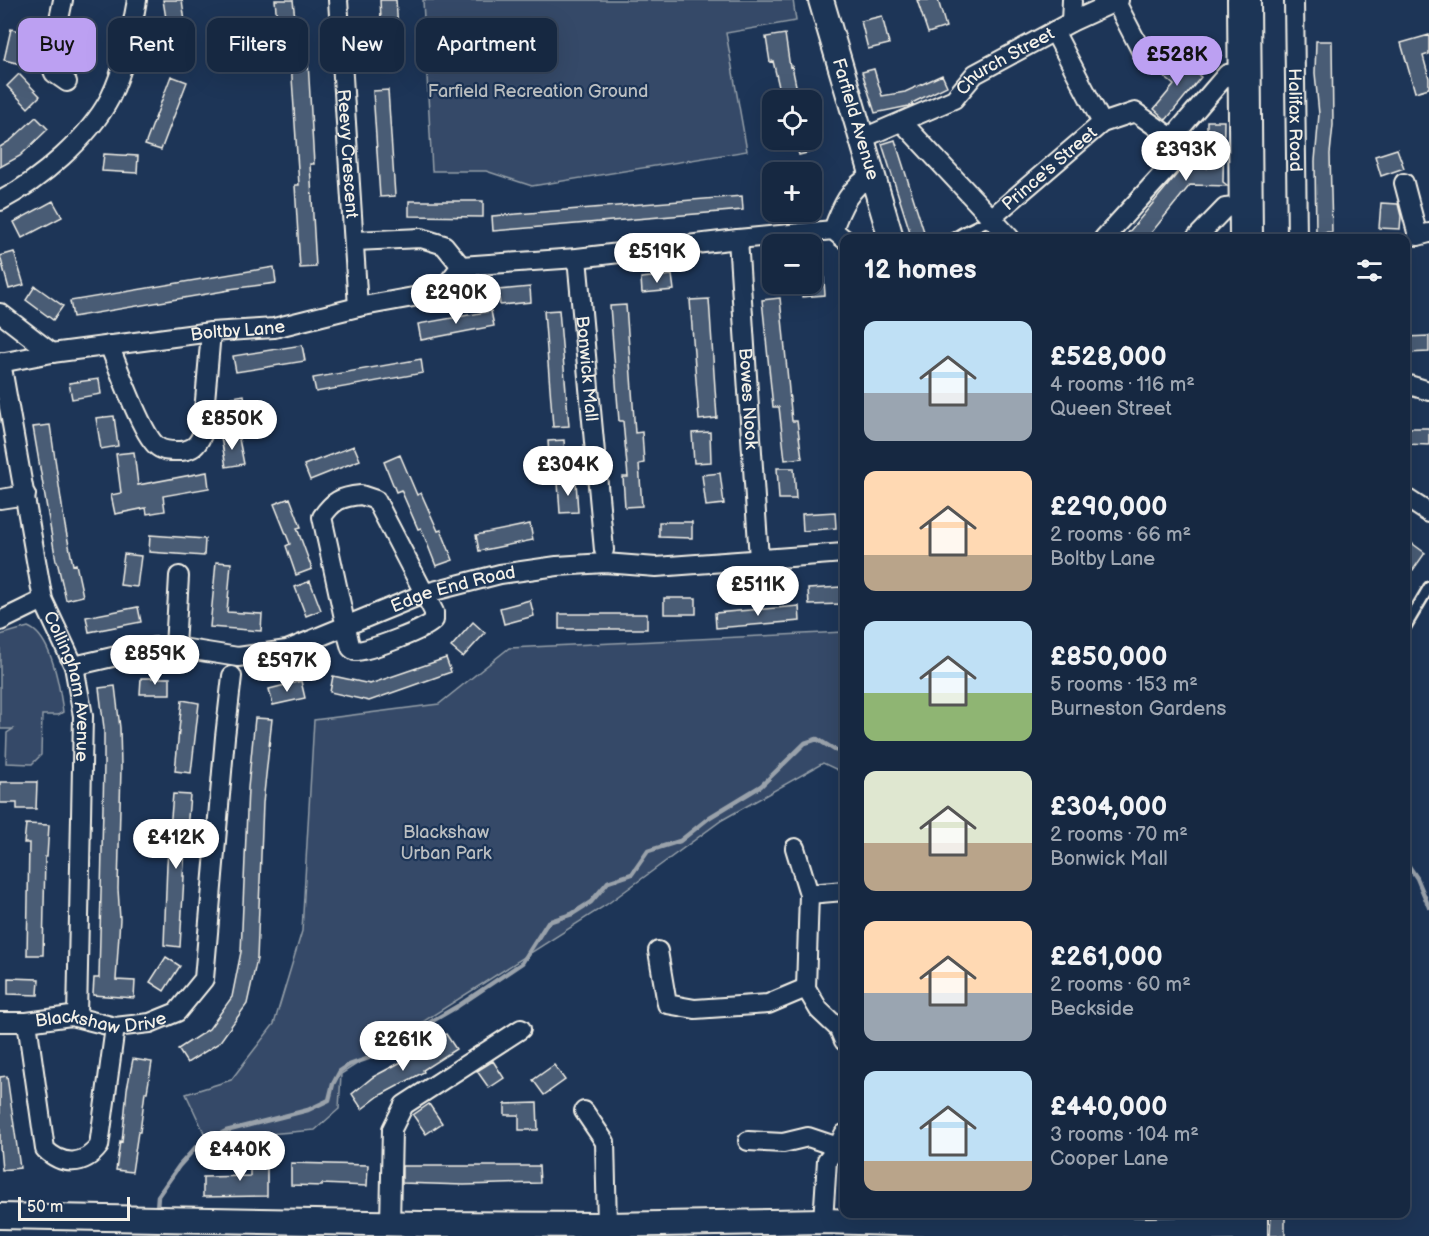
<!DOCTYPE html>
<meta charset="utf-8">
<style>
:root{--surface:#162841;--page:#1f3048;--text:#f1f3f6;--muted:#9ea6b1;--line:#35445a;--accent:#bca0f2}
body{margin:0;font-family:"Balsamiq Sans",sans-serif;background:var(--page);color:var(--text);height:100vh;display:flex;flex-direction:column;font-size:22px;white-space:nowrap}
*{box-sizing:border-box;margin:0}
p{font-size:20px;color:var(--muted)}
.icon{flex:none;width:33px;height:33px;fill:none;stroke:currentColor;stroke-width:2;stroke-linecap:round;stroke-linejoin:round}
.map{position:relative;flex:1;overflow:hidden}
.side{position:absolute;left:840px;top:234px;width:570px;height:984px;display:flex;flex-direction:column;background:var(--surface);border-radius:12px;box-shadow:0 6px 24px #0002,0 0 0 2px var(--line)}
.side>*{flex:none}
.top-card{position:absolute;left:18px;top:18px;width:570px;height:54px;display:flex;gap:12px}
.fabs{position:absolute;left:762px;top:90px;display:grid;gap:12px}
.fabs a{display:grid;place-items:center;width:60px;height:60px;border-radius:12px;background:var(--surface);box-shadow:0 6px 24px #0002,0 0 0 2px var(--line);font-size:30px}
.scale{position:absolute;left:18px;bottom:15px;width:112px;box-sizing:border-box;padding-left:6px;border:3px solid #f4f1e8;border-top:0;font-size:16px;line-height:21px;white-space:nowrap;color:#f4f1e8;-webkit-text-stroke:4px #1d3557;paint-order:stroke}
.price{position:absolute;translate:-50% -51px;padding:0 14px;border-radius:21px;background:#fff;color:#222;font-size:20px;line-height:39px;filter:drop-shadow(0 2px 3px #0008)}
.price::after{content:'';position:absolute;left:50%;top:36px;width:18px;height:14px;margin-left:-9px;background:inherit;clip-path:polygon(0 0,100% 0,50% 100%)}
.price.selected{background:var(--accent);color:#111}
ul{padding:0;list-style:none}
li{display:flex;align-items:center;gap:18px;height:150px;padding:0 24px}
li span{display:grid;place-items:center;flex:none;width:168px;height:120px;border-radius:12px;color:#555}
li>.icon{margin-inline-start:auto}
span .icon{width:72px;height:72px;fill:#fffc;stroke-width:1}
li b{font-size:26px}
h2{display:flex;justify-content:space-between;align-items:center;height:72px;padding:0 24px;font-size:26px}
.chip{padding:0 21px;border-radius:12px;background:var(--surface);box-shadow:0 6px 24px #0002,0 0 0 2px var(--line);font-size:21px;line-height:54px}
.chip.selected{background:var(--accent);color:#111}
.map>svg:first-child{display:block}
</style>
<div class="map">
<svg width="1429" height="1236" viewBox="0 0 1429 1236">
<rect width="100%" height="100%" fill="#1d3557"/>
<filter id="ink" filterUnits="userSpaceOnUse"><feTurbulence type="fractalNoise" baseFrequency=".0167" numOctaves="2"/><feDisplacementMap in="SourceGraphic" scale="12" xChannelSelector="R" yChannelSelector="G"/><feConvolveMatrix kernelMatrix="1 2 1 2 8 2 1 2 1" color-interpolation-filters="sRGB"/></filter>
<g filter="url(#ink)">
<path fill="#354a67" stroke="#949ea8" stroke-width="1.5" d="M423 0H793L796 21 726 33 747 151 532 186 486 171H432Z
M28 627C52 636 60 689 63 712L58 715H42L41 755 32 764 6 763 7 733 13 729H0V635Z
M844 632V773L823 763 722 820 606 905 341 1074 339 1109 315 1130 207 1139 186 1094 231 1080 274 1024 302 931 314 720 439 704 509 648Z"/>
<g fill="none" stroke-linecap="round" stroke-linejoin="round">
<path stroke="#9aa2ab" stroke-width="4.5" d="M1406 862 1417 878 1429 907
M157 1209 158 1196 179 1166 196 1147 226 1131 308 1110 329 1100 333 1084 340 1071 349 1065 369 1058 458 1006 522 963 548 922 572 914 591 902 608 882 632 874 648 851 680 841 710 817 761 786 805 743 817 739 835 750 844 752"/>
</g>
<path fill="#485b74" stroke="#f4f1e8" stroke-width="1.5" d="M163 0H182L191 65 174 67Z
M275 0H293L296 29 278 31Z
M380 0H396L401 71 384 73Z
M917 0H938L946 27 928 33Z
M882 16 889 44 868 49 861 21Z
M11 29 27 33 21 64 4 60Z
M785 34 790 67 792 66 799 100H782L773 61 770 62 766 37Z
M1429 35V54L1423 56 1429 78V88L1415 92 1401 43Z
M1316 41H1332L1333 125 1330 154 1332 232 1316 233 1315 161 1319 114 1315 73Z
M307 45 314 164H310L316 267 300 268 295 185H299L290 47Z
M1178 58 1201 77 1166 120 1154 109 1174 85 1163 76Z
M874 69 882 96 905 92 942 75 947 86 912 103V105L909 106 875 113 862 72Z
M19 74 40 96 28 108 7 86Z
M171 76 187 82 161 150 145 145Z
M388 90 395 196 380 197 373 91Z
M36 117 48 129 20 156 0 167V147L11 140Z
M1207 121H1224L1223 182 1228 186 1190 185 1147 238H1124L1192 156 1207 168Z
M795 140H812L815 151 799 155Z
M895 140 926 238H912L882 144Z
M1397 149 1404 168 1381 176 1375 156Z
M104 154 138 156 137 173 102 171Z
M742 196 743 210 493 231 492 216Z
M53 201 62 217 22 238 14 222Z
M409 201H483V217L409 216Z
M1381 203 1398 204 1401 216 1400 229 1379 228Z
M14 252 24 285 9 289 0 256Z
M823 265 825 295 802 297 801 284H812V266Z
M274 267 276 283 229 289 230 290 73 317 70 301Z
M672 275 674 290 642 293 641 278Z
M35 286 63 306 53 320 26 300Z
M530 287 531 302 500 305 498 290Z
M780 298 792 421H797L802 458 785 460 779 407H773L762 300Z
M709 299 717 418 699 420 690 300Z
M626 305 635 433 642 432 644 463 639 464 642 506 625 507 623 477H628L623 421H619L610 306Z
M559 310 569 426 553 427 544 311Z
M491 311 494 326 421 340 418 324Z
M1429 336V352L1406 353V337Z
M302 345 305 361 236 372 233 356Z
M421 359 423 373 316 392 313 378Z
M99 379 101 394 72 399 69 383Z
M244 395 249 425 231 428 227 398Z
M114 416 118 446 101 449 96 418Z
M50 425 65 526 73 565 76 564 83 596 66 600 57 561H56L33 427Z
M1406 428H1429V445L1406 444Z
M710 432 711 462 694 463 692 433Z
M238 434 244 464 226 467 221 437Z
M564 440 566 470 550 471 548 441Z
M354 446 360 460 310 480 304 465Z
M134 452 138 485 207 472 209 488 163 496 165 511 147 514 146 508 115 514 111 495 121 493 116 454Z
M400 455 417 495 421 493 438 531 441 530 453 560 436 566 421 528 418 529 401 490 396 492 384 462Z
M777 468H794L796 499H779Z
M720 473 724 504 706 506 702 475Z
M576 481 578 512 560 513 558 482Z
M290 498 301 527 297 528 312 569 296 575 286 546 290 544 274 504Z
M835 512 836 528 803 531 802 514Z
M659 522H692V538L659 537Z
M530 524 533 540 479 551 476 535Z
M150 535 205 539 204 556 149 552Z
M1406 539 1425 553 1413 570 1406 565Z
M124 554 141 556 137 587 120 585Z
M216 562 231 563 227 612 262 614 261 631 210 627Z
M310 581 321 610 306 616 295 587Z
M841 587 842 604 809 605 808 589Z
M664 598H696V614H664Z
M530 600 534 616 504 624 500 608Z
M799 606 800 621 716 628 715 613Z
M138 607 141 622 89 632 86 617Z
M559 614H647V629H559Z
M473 622 485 633 463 657 451 647Z
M446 658 451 672 369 701 330 692 333 676 370 684Z
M141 678H170V694H140Z
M301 681 305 698 273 705 269 689Z
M115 686 120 728 121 767 118 889 120 919 116 980 135 981 134 998 93 995 94 978H99L104 764V728L99 688Z
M182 700 199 703 191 773 175 771Z
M255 718 272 719 263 803 257 959 247 1004 219 1043 187 1063 178 1049 209 1029 232 997 241 952 248 788Z
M0 782H37L36 809H17V803H0Z
M173 794 190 795 183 876H184L180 947 164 945 167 864Z
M26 824 49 825 47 857H45L43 955H27L29 843H24Z
M166 957 180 966 164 991 150 982Z
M8 978 39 979 38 995 8 994Z
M446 1034 456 1049 423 1070 424 1072 379 1096 362 1109 352 1094 373 1077 418 1053Z
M133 1059 152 1062 147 1092H145L140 1132H138L132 1172 116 1170 120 1141 122 1142 127 1089Z
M493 1061 504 1078 489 1088 477 1071Z
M554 1065 565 1080 544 1095 533 1080Z
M7 1076 20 1168 2 1170 0 1147V1077Z
M537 1103 538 1130H519V1115H505V1104Z
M429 1104 442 1123 426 1134 413 1115Z
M267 1154V1196L203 1197V1177L250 1176V1155Z
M291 1163 368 1165 367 1186 322 1184V1186L291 1185Z
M402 1166H539L540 1183 464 1185 402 1183Z
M1271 1214H1285V1236H1270Z"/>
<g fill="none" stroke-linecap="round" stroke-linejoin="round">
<g stroke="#f4f1e8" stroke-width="14">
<path id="lane" d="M955 238C965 230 979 226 990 219
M1406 626 1429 587"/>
</g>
<g stroke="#f4f1e8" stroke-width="22">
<g id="street">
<path d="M63 0 50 62 54 73 67 82"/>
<path id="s1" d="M338 0 358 307"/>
<path id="s2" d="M1294 0 1297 238"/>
<path d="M1116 2 1148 64 1168 54"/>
<path d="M1071 22 1072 0"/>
<path d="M1054 31 1102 123"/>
<path d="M902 122 1010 238"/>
<path id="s3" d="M861 139 954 99 975 74 1071 22 1119 0"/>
<path d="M1404 183 1418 236 1429 233"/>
<path d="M0 201C40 180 89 138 110 98 125 68 131 33 137 0"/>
<path id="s4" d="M990 219 1102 123 1135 112 1172 138"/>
<path d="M833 230C841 207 850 187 872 175"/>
<path d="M1104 238 1177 158 1172 138 1227 74 1245 72"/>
<path d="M1196 238 1225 208 1246 206"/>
<path id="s5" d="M738 239 759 559"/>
<path d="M355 241 421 238 444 245 461 266"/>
<path id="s6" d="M577 258 604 550"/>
<path d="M0 313 52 353"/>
<path d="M109 345C118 366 142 436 158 447 165 452 173 451 181 451 192 450 197 446 202 435L211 332"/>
<path id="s7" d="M1 362 43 600 74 666 83 716 77 1017"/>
<path id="s8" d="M0 363 52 353 211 332 274 328 358 307 441 292 461 266 577 258 738 239 833 230 844 239"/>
<path d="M1406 384 1429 391"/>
<path d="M361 495 376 500 434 612V620C426 630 369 651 355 651L351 648 349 641 322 517C333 501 340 497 361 495Z"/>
<path d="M1406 498 1429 513"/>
<path d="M0 499 26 495"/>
<path d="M0 621 43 600"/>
<path d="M175 647 179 576"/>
<path id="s9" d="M74 666 155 647H175L238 657 287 650 426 593 500 574 557 566 605 563 656 567 844 553"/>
<path d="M795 848 809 894 806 988 819 1010 839 1029 844 1041"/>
<path d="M809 894 844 891"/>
<path d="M658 951 667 1004 695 1009 768 1004 806 988"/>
<path id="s10" d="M0 1022H27L71 1016 115 1027 150 1023 177 1012 204 979 225 737 232 676"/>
<path d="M27 1022 45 1149C62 1166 84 1166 99 1146L115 1027"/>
<path d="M584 1111 605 1142 607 1225"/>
<path d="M748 1141 783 1143 808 1137 838 1147"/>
<path d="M823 1221 827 1160 838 1147 844 1134"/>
<path d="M390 1223 392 1129 404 1105 521 1029"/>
</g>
</g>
<g stroke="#f4f1e8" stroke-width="28">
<g id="secondary">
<path id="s11" d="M821 0 891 238"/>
<path d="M0 1216 422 1224 607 1225 823 1221 1144 1230 1251 1228"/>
</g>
</g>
<g stroke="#f4f1e8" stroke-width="36">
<path id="highway" d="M1244 0 1246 238
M1251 1214V1236"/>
</g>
<use href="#lane" stroke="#1d3557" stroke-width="9"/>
<use href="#street" stroke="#1d3557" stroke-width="18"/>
<use href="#secondary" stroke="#1d3557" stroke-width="24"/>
<use href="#highway" stroke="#1d3557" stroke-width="32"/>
</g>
</g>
<g text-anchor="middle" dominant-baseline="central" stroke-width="4.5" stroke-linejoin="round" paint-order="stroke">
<g font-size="18" fill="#f4f1e8" stroke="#1d3557">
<text stroke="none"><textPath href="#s3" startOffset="166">Church Street</textPath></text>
<text stroke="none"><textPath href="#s2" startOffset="120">Halifax Road</textPath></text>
<text stroke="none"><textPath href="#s11" startOffset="124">Farfield Avenue</textPath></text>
<text stroke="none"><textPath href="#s1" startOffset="154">Reevy Crescent</textPath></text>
<text stroke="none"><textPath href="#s4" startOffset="78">Prince's Street</textPath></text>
<text stroke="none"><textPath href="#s8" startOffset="240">Boltby Lane</textPath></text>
<text stroke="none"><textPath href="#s6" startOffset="111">Bonwick Mall</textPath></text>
<text stroke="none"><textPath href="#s5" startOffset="160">Bowes Nook</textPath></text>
<text stroke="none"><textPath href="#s9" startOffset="394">Edge End Road</textPath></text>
<text stroke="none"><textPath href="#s7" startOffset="333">Collingham Avenue</textPath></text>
<text stroke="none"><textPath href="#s10" startOffset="102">Blackshaw Drive</textPath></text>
</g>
<g font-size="18" fill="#bbbfc1" stroke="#1d3557">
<text x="538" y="91">Farfield Recreation Ground</text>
<text x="446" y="832">Blackshaw<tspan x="446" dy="21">Urban Park</tspan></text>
</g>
</g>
</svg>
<div class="fabs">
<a><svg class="icon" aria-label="locate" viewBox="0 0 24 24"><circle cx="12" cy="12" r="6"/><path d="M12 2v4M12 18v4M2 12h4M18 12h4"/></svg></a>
<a>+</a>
<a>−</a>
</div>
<div class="scale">50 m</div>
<b class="price selected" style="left:1177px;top:87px">£528K</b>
<b class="price" style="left:1186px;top:182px">£393K</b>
<b class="price" style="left:657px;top:284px">£519K</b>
<b class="price" style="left:456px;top:325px">£290K</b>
<b class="price" style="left:232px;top:451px">£850K</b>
<b class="price" style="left:568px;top:497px">£304K</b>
<b class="price" style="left:758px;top:617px">£511K</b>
<b class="price" style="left:155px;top:686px">£859K</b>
<b class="price" style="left:287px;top:693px">£597K</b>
<b class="price" style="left:176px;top:870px">£412K</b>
<b class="price" style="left:403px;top:1072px">£261K</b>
<b class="price" style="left:240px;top:1182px">£440K</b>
<div class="top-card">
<a class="chip selected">Buy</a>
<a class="chip">Rent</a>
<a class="chip">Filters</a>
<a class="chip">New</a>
<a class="chip">Apartment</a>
</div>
<section class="side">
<h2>12 homes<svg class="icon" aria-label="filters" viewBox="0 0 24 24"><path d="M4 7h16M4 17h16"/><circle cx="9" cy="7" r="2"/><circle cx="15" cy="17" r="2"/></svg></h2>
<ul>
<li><span style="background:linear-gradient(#bfe0f5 60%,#9aa5b1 0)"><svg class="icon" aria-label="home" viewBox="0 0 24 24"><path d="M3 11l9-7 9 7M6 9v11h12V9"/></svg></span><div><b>£528,000</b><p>4 rooms · 116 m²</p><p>Queen Street</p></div></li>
<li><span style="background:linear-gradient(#ffd9b3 70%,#b9a48a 0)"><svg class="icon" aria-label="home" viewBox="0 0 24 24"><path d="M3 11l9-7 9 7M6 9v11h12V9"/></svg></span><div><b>£290,000</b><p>2 rooms · 66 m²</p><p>Boltby Lane</p></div></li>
<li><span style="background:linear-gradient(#bfe0f5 60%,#8fb573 0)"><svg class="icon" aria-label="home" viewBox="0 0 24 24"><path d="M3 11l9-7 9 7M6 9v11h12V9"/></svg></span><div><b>£850,000</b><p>5 rooms · 153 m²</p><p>Burneston Gardens</p></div></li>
<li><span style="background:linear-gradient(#dfe7d0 60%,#b9a48a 0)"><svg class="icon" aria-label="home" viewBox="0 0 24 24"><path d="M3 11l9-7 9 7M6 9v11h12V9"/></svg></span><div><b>£304,000</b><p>2 rooms · 70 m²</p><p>Bonwick Mall</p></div></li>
<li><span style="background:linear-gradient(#ffd9b3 60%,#9aa5b1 0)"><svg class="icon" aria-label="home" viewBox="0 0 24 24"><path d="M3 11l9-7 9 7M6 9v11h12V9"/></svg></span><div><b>£261,000</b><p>2 rooms · 60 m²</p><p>Beckside</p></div></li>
<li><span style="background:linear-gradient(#bfe0f5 75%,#b9a48a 0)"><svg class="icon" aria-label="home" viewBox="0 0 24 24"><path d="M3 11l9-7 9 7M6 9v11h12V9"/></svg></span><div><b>£440,000</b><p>3 rooms · 104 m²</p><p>Cooper Lane</p></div></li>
</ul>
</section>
</div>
